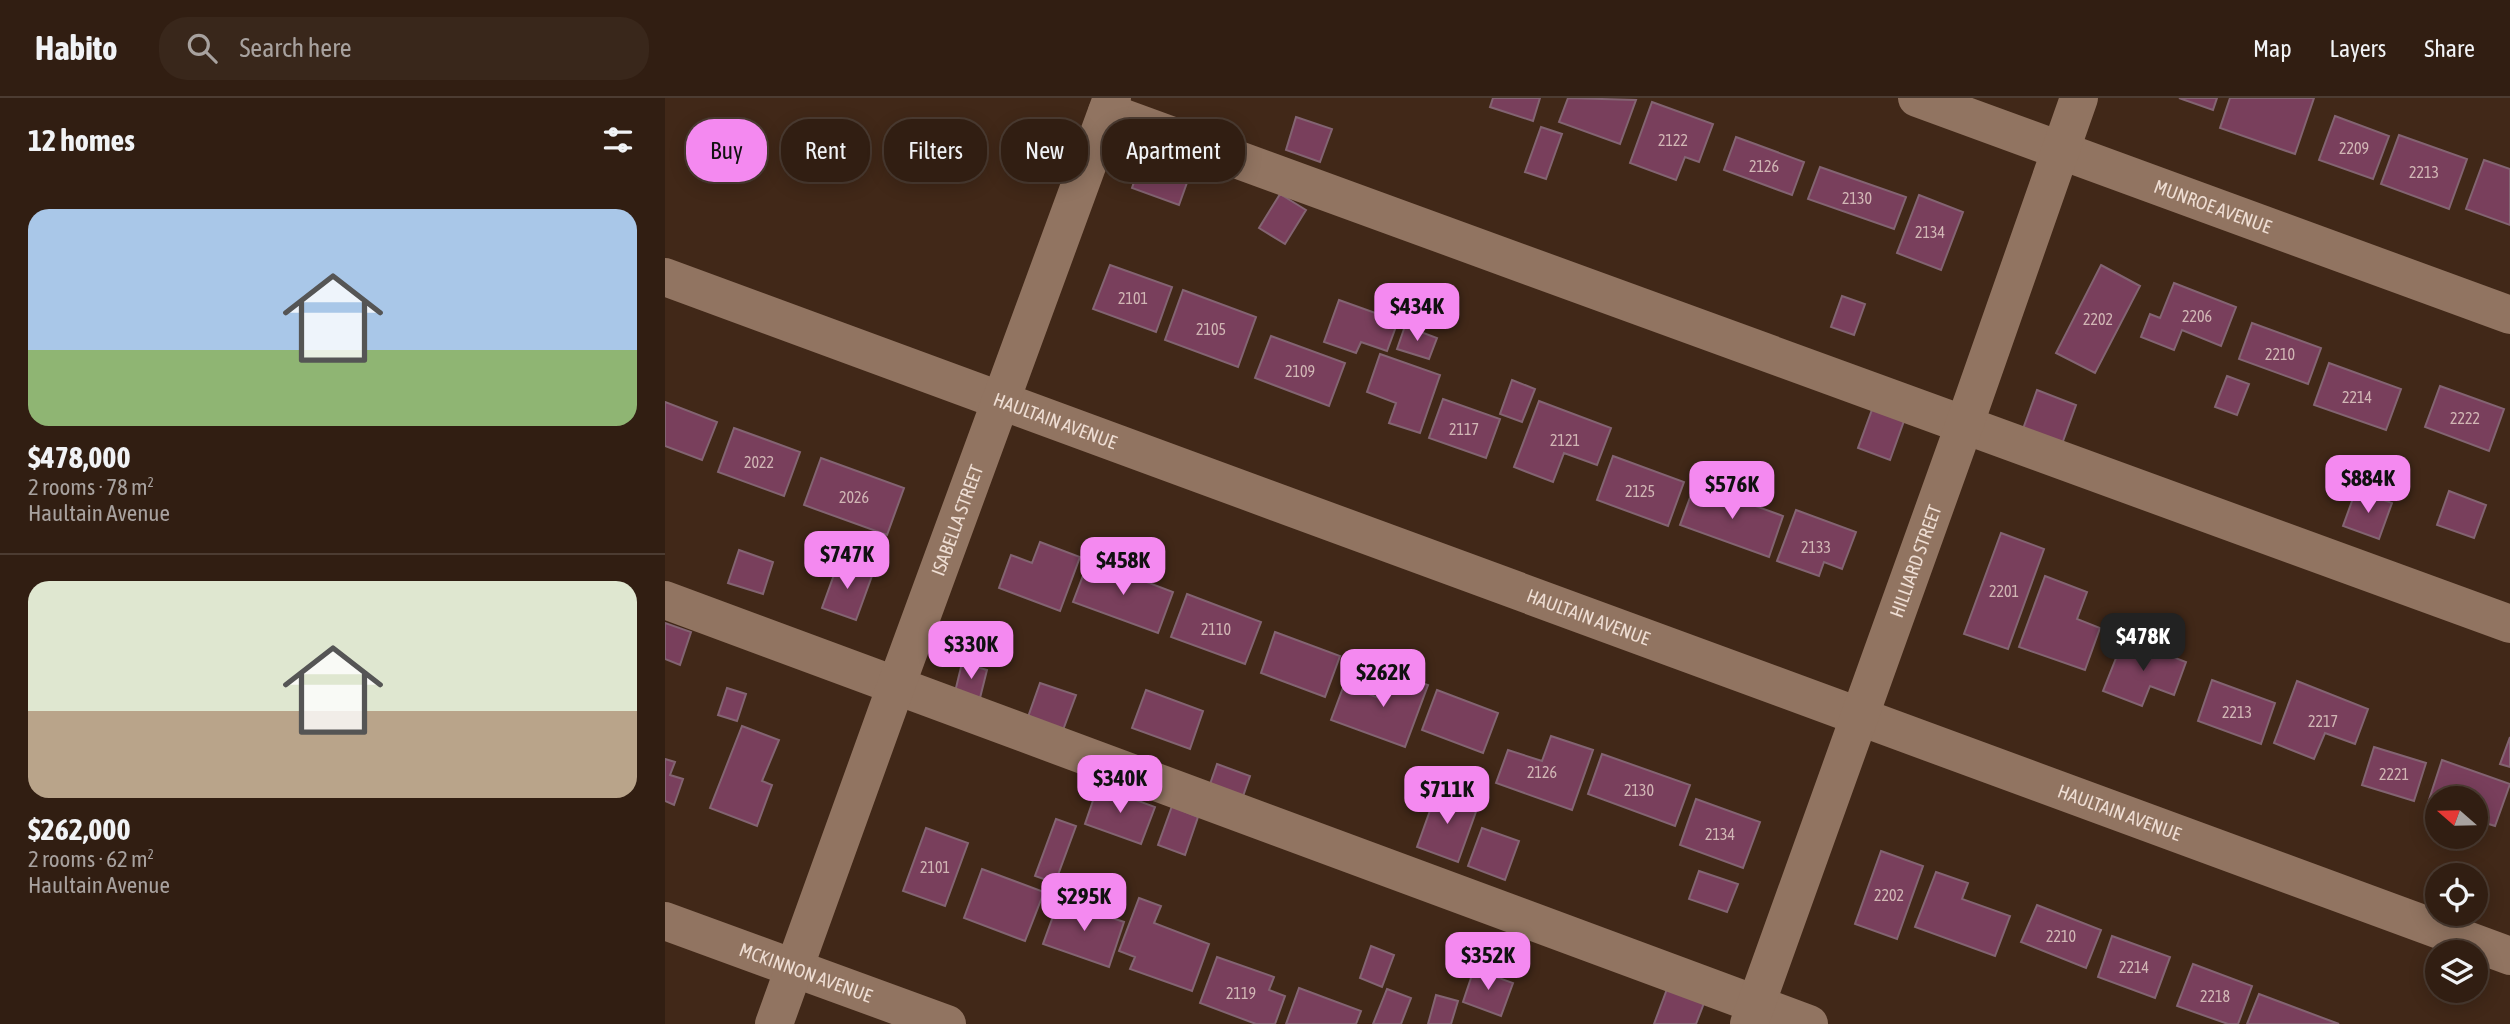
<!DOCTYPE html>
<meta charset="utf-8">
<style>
:root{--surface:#311e12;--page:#39271b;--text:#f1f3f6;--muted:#a8a29f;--line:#4c3c32;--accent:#f489f0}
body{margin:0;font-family:"Asap Condensed",sans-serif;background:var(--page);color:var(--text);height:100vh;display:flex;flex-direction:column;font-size:26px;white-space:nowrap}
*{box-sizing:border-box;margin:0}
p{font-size:23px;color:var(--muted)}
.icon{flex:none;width:38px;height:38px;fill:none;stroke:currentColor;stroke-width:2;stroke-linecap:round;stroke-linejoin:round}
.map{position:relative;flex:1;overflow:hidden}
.details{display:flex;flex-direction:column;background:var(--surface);width:665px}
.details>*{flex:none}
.top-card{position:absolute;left:21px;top:21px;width:665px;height:63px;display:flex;gap:14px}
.needle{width:46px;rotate:290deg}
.tools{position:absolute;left:1760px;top:688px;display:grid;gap:14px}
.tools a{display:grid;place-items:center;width:63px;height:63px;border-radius:50%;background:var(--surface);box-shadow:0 4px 18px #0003,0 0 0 2px var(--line);font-size:35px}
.price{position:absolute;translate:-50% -60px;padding:0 16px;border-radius:14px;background:var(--accent);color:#111;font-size:23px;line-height:46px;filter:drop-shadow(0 2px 4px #0008)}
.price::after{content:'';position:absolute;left:50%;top:42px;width:21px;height:16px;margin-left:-10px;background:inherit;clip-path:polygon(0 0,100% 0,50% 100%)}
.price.selected{background:#222;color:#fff}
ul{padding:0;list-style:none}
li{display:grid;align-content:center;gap:14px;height:371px;padding:0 28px}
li+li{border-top:2px solid var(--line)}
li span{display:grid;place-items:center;height:217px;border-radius:21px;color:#555}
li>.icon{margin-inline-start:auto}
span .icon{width:126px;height:126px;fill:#fffc;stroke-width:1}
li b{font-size:30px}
h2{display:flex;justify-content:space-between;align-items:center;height:84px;padding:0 28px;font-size:30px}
.pill{padding:0 24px;border-radius:28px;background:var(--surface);box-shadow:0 4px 18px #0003,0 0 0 2px var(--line);font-size:24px;line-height:63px}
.pill.selected{background:var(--accent);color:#111}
header{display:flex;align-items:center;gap:42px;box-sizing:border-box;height:98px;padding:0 35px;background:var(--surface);border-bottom:2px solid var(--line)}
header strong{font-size:33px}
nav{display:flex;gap:38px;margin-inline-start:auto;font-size:24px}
.search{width:490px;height:63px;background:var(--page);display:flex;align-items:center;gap:18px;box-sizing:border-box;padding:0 24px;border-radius:28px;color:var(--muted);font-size:26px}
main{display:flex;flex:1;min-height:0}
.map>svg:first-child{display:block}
</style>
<header>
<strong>Habito</strong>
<div class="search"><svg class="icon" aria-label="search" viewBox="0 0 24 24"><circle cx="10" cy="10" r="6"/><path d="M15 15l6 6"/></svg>Search here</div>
<nav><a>Map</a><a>Layers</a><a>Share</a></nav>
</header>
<main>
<section class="details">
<h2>12 homes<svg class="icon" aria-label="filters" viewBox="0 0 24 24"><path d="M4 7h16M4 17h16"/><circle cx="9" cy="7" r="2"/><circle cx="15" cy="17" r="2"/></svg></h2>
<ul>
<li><span style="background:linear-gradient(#a9c7e8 65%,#8fb573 0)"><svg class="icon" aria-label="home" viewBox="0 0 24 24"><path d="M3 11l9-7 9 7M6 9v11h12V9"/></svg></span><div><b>$478,000</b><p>2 rooms · 78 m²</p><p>Haultain Avenue</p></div></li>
<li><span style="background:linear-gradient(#dfe7d0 60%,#b9a48a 0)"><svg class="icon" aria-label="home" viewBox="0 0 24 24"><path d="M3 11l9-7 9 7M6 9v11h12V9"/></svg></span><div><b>$262,000</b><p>2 rooms · 62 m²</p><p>Haultain Avenue</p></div></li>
</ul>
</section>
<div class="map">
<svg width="1845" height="926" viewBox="0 0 1845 926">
<rect width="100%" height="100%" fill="#412818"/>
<path fill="#793f5c" stroke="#836472" stroke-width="2" d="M828 0H875L868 23 825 9Z
M903 0 971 2 955 46 894 24Z
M1514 0H1552L1548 12Z
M1565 0H1649L1630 56 1555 30Z
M987 4 1048 26 1034 64 1020 59 1011 82 965 65Z
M1670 18 1724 38 1708 81 1654 62Z
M631 19 667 31 655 64 621 52Z
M876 29 897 36 881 81 860 74Z
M1734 37 1802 61 1784 111 1716 86Z
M1071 39 1139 64 1127 97 1059 72Z
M482 47 529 65 514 107 467 90Z
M1819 62 1845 71V127L1801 111Z
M1155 69 1241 99 1229 131 1143 101Z
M615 96 641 112 620 146 594 130Z
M1254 97 1298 114 1276 172 1232 155Z
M445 167 507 189 491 234 428 211Z
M1436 167 1475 188 1430 275 1391 255Z
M1509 185 1571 209 1556 248 1517 232 1509 252 1476 239 1485 216 1495 220Z
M518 192 591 219 573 269 500 242Z
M1177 198 1200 206 1189 237 1166 229Z
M674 202 733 223 722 253 696 244 691 255 659 244Z
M1587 225 1656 250 1643 286 1574 261Z
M740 228 772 240 764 261 732 251Z
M606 238 680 265 664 308 590 280Z
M715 256 775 277 755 335 724 325 731 305 702 294Z
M1664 265 1736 291 1721 332 1649 307Z
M1562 278 1584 286 1572 317 1550 309Z
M847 282 870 291 857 324 835 316Z
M1775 288 1839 311 1824 353 1760 329Z
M1372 292 1411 307 1397 346 1358 331Z
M778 301 835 321 821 360 764 340Z
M874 303 946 330 932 367 899 355 888 384 849 369Z
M0 304 52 324 37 362 0 348Z
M1208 309 1240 320 1225 362 1193 350Z
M69 330 135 354 119 398 53 374Z
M948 358 1019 384 1003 428 932 402Z
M156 360 239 390 222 437 139 407Z
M1030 386 1118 418 1104 459 1015 427Z
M1691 392 1727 405 1714 441 1678 428Z
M1784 393 1821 407 1809 440 1772 427Z
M1131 412 1191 434 1177 471 1159 464 1154 478 1112 463Z
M1336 435 1379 451 1343 551 1299 536Z
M375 444 415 459 395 513 334 490 346 457 367 465Z
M74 452 108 464 98 496 63 485Z
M424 462 508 494 493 535 408 504Z
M174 463 208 475 191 522 157 510Z
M1380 478 1422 494 1412 521 1435 530 1420 572 1354 549Z
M522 496 596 524 580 566 506 539Z
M0 525 26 534 15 567 0 561Z
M610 534 675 558 660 599 596 575Z
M1459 540 1521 564 1509 597 1485 588 1477 608 1438 593Z
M297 565 322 572 315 600 290 594Z
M723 573 763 587 740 649 666 622 679 587 714 600Z
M1547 582 1610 605 1596 646 1533 623Z
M1632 583 1703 611 1690 646 1660 635 1649 661 1609 645Z
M375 585 411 597 398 632 363 619Z
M62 590 81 596 72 623 53 617Z
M481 592 538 613 525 651 467 630Z
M772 592 833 615 818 655 757 632Z
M77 628 114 642 97 683 107 687 92 728 45 710Z
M886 638 928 652 907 712 831 685 843 652 877 663Z
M1845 639V669L1835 666Z
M1709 649 1761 665 1749 703 1697 687Z
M937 656 1025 687 1010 728 923 696Z
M0 661 10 664 5 677 18 681 9 707 0 703Z
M1777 662 1845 686 1830 728 1811 722V700H1773V709L1763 705Z
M552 666 585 678 576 704 543 692Z
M433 688 490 709 476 746 420 726Z
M772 693 813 708 793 764 752 749Z
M1031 701 1095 724 1078 770 1015 747Z
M507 708 533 719 520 757 493 747Z
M391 721 411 728 390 785 370 778Z
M261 730 303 745 280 808 238 793Z
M817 730 854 743 840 782 803 768Z
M1216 753 1258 768 1232 841 1190 826Z
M317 771 379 794 360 843 299 820Z
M1034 773 1073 786 1062 814 1024 801Z
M1271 774 1303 785 1297 801 1345 818 1330 858 1250 829Z
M474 800 496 808 489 825 544 846 527 893 465 871 470 859 454 853Z
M394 802 459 824 444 869 378 846Z
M1372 807 1436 832 1421 870 1356 844Z
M1447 838 1505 859 1490 900 1433 879Z
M706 848 729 857 717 889 695 880Z
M552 859 609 879 604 892 620 898 610 926H591L535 905Z
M1528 866 1587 888 1573 926H1563L1512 908Z
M809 871 848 885 836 918 798 904Z
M634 890 696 913 691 926H621Z
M722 891 746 900 736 926H708Z
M1002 891 1039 905 1031 926H989Z
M1594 896 1674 926H1582Z
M771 897 793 903 786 926H763Z"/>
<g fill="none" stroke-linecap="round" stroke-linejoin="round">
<g stroke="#917461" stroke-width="38">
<path id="s1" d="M1252 0 1845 217"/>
<path d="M442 14 1845 526"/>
<path id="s2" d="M0 179 1845 858"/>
<path d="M0 502 1144 926"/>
<path id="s3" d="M0 823 282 926"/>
<path id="s4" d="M109 926 231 588 447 0"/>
<path id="s5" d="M1084 926 1300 325 1414 0"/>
</g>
</g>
<g text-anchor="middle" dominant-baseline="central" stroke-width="7" stroke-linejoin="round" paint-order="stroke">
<g font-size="16" fill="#d1b6b5">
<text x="1008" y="42">2122</text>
<text x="1689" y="50">2209</text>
<text x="1099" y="68">2126</text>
<text x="1759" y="74">2213</text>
<text x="1192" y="100">2130</text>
<text x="1265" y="134">2134</text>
<text x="468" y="200">2101</text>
<text x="1532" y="218">2206</text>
<text x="1433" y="221">2202</text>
<text x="546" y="231">2105</text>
<text x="1615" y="256">2210</text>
<text x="635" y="273">2109</text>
<text x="1692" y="299">2214</text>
<text x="1800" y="320">2222</text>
<text x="799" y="331">2117</text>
<text x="900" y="342">2121</text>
<text x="94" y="364">2022</text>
<text x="975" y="393">2125</text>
<text x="189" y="399">2026</text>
<text x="1151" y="449">2133</text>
<text x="1339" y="493">2201</text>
<text x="551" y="531">2110</text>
<text x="1572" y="614">2213</text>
<text x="1658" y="623">2217</text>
<text x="877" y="674">2126</text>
<text x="1729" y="676">2221</text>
<text x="974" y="692">2130</text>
<text x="1055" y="736">2134</text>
<text x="270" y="769">2101</text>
<text x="1224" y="797">2202</text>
<text x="1396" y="838">2210</text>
<text x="1469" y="869">2214</text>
<text x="576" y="895">2119</text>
<text x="1550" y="898">2218</text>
</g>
<g font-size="19" fill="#eeddd3" stroke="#361e0e">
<text stroke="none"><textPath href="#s1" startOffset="315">MUNROE AVENUE</textPath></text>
<text stroke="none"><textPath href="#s2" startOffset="416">HAULTAIN AVENUE</textPath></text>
<text stroke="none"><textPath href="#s4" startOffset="536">ISABELLA STREET</textPath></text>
<text stroke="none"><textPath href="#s5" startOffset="492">HILLIARD STREET</textPath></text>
<text stroke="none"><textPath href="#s2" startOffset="984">HAULTAIN AVENUE</textPath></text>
<text stroke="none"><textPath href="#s2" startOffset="1550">HAULTAIN AVENUE</textPath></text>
<text stroke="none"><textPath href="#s3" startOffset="150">MCKINNON AVENUE</textPath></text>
</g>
</g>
</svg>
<div class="tools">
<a><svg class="needle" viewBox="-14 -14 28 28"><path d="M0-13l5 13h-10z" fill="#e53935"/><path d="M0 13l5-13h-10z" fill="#a8a29f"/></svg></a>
<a><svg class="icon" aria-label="locate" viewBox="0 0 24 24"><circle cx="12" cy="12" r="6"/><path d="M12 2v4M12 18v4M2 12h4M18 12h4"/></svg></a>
<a><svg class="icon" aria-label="layers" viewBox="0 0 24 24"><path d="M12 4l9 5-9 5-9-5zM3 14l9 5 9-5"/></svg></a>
</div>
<b class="price" style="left:752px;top:245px">$434K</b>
<b class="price" style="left:1703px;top:417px">$884K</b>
<b class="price" style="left:1067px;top:423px">$576K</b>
<b class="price" style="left:182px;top:493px">$747K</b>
<b class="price" style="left:458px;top:499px">$458K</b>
<b class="price selected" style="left:1478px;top:575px">$478K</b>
<b class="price" style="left:306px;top:583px">$330K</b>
<b class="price" style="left:718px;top:611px">$262K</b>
<b class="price" style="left:455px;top:717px">$340K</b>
<b class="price" style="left:782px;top:728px">$711K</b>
<b class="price" style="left:419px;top:835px">$295K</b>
<b class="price" style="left:823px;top:894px">$352K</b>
<div class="top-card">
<a class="pill selected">Buy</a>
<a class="pill">Rent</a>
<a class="pill">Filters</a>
<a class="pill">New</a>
<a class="pill">Apartment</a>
</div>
</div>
</main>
